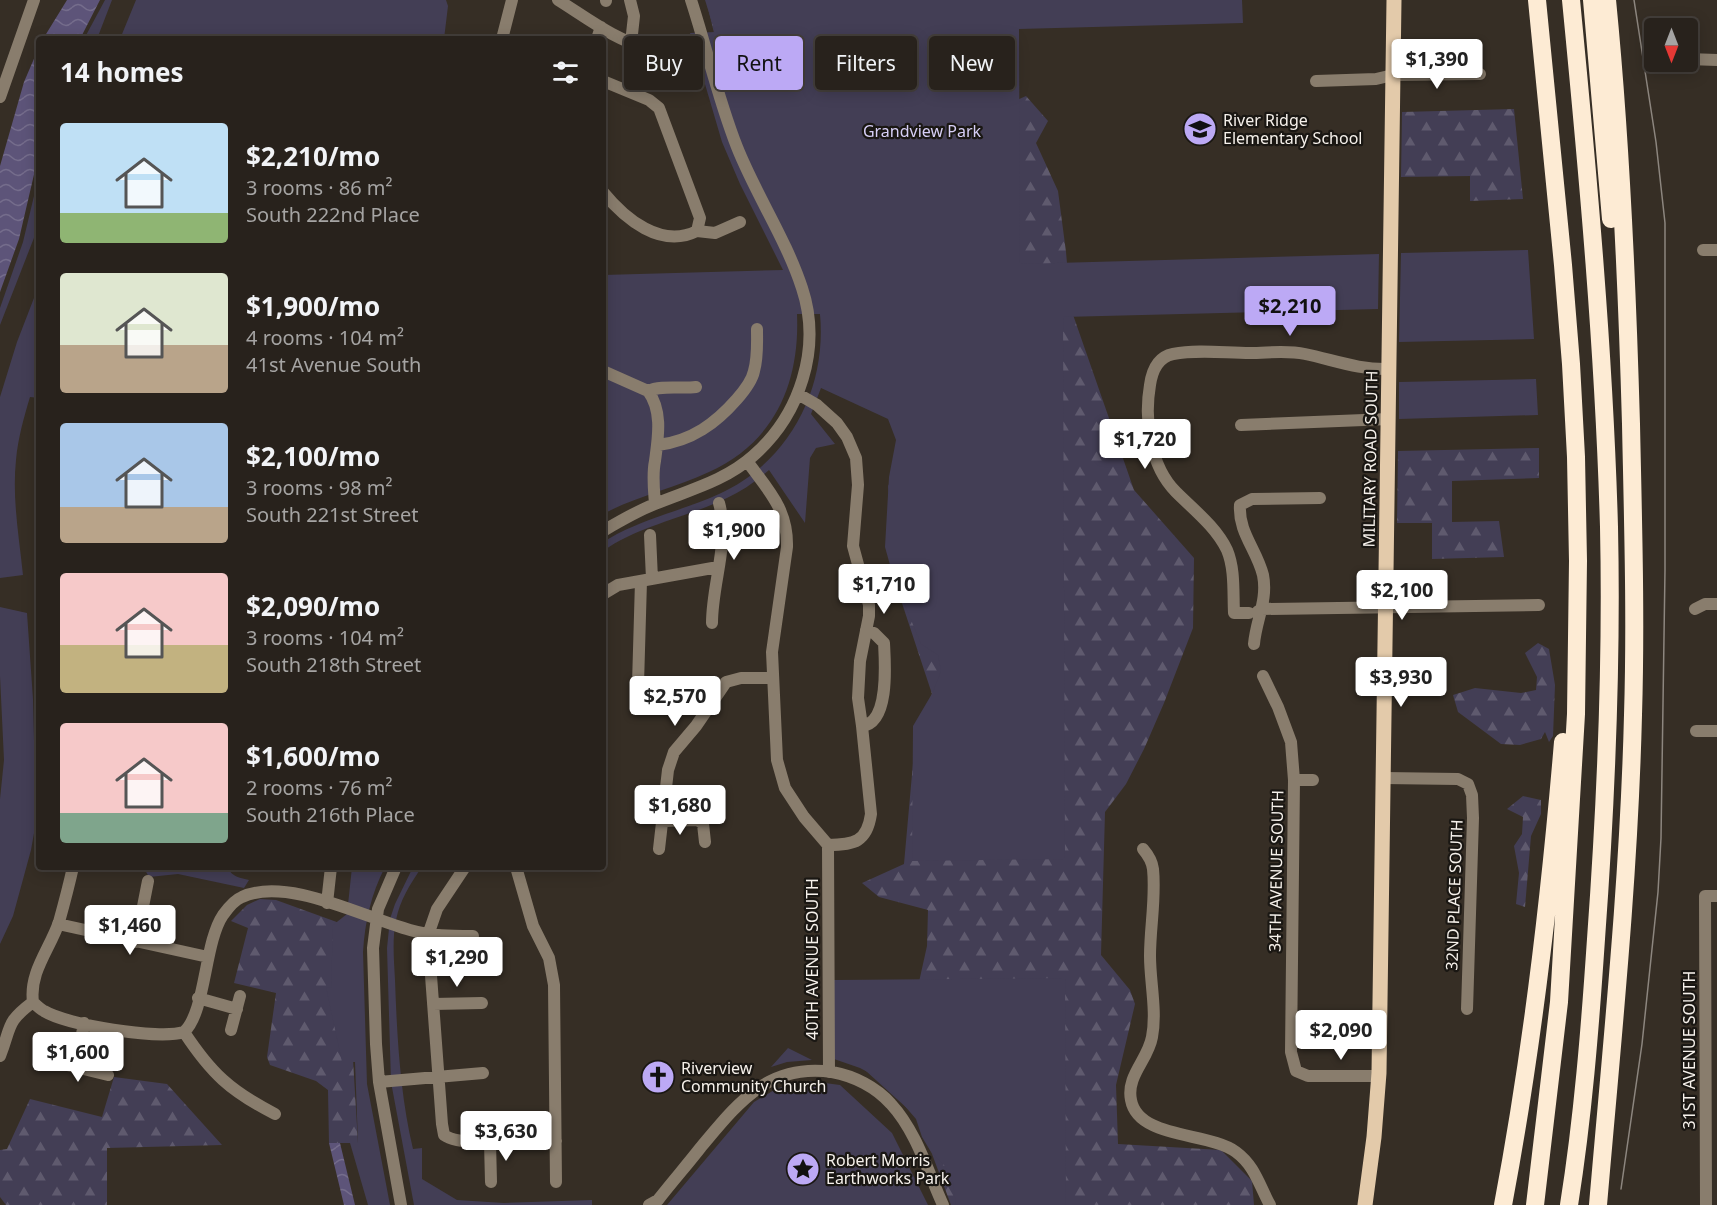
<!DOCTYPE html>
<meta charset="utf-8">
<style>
:root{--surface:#28221c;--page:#342f29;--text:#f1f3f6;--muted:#a5a4a3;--line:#443f3b;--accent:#bca9f5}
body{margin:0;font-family:"Noto Sans",sans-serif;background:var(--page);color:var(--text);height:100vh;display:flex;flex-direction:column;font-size:22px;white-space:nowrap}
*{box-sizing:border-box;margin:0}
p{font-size:20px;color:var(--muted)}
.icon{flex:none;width:33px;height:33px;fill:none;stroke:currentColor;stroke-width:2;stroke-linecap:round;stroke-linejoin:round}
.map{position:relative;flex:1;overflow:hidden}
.details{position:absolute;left:36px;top:36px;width:570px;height:834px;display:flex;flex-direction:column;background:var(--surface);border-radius:6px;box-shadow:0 3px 15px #0003,0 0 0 2px var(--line)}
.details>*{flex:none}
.top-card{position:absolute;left:624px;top:36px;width:570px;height:54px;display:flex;gap:12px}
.needle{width:39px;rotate:180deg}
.buttons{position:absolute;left:1644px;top:18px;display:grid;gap:12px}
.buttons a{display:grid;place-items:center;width:54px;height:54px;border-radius:6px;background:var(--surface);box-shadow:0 3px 15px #0003,0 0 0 2px var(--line);font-size:30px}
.price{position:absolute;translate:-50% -51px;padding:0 14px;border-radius:6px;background:#fff;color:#222;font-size:20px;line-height:39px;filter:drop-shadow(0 2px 3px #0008)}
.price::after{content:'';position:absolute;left:50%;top:36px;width:18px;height:14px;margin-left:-9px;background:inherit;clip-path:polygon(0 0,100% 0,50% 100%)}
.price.active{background:var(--accent);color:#111}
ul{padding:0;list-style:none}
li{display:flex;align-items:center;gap:18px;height:150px;padding:0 24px}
li span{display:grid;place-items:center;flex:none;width:168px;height:120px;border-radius:6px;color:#555}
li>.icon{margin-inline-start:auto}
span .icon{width:72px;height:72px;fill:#fffc;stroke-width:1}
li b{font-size:26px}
h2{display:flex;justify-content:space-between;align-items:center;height:72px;padding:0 24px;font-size:26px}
.chip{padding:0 21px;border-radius:6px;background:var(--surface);box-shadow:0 3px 15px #0003,0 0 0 2px var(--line);font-size:21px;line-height:54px}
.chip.active{background:var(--accent);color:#111}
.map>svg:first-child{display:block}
</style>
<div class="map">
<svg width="1717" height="1205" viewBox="0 0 1717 1205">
<defs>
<pattern id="forest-firs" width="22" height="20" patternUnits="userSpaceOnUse" patternTransform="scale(1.5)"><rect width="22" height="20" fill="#433e55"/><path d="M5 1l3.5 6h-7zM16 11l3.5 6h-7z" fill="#5f5a6e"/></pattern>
<pattern id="water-waves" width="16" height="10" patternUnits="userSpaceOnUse" patternTransform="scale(1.5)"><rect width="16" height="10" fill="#5d5479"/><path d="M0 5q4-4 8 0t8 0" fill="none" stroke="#756d8c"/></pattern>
</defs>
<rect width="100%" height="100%" fill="#362e25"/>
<path fill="url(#forest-firs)" d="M706 0 974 119 1026 96 1048 121 1036 143 1058 191 1066 252 1071 309 1134 490 1194 558 1193 628 1164 703 1144 749 1126 784 1105 812 1101 955 1130 990 1135 1004 1116 1085 1118 1144 1221 1150 1252 1181 1254 1205H951L919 1119 845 1052 919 982 927 946 928 910 879 897 862 883 904 864 915 741 932 694 897 588 888 486 903 460 893 409 821 317 799 247 724 74Z
M1514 109 1523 199 1470 201V176L1401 177 1402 112Z
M1539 448V478L1452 481V522L1499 521 1504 557 1432 559V523H1397L1398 451Z
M1538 643 1549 649 1555 685 1553 736 1549 742 1545 732 1541 739 1520 745 1501 744 1458 712 1453 695 1475 688 1521 693 1536 690 1537 677 1525 653Z
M1523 796 1541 800V814L1531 836 1525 907 1516 904 1519 873 1514 846 1522 834 1523 817 1507 809Z
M260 899 276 900 345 925 358 1143H329L328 1090 316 1081 270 1065 267 1057 276 993 234 983 248 928 231 921 247 905Z
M114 1077 167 1084 222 1145 107 1148V1205H6L0 1197V1150L7 1149 30 1099 102 1117Z"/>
<path fill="#433e55" d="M105 0H112L97 39H84Z
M136 0H446L448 6 444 39H120Z
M705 0H1242L1243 23 1019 29 1020 264 1379 254 1378 309 1063 317 1065 859 912 861 913 726 933 692 941 671 938 655 921 644 893 576 885 547 889 477 896 440 888 419 821 388 811 414 835 444 816 448 810 458 805 523 769 470C756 481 742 491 727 498 686 518 640 525 603 551V542L617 534C650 517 686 509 719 494 789 462 827 389 820 314H797C800 383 775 442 709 472 675 488 637 496 603 514V275L783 270 740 184 722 142 690 33 715 32Z
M39 175V225L0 325V308L23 242Z
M1528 250 1534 339 1399 342 1401 253Z
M39 285V398L30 397C24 417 18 438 16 460 12 498 19 537 23 575L0 578V397L17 342Z
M1536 379 1538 415 1399 419V382Z
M0 607 27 613 33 699 36 822 31 850 13 916 0 944V799L4 760 0 676Z
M134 867H232L228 868C232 877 241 878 249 880L244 888 178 874 149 877 145 870Z
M352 867H385C371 894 365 922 363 952L367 1084 390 1205H368L350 1143H358L355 1062H342L326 987 331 988 333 925 347 914Z
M413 867H422C410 884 400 900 396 920 392 939 394 960 395 980 397 1036 400 1094 413 1149L422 1148V1179L457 1200 504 1203 592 1200V1205H414L391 1082 387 948 390 919 395 904Z
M1065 978 1066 1205H956L953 1182 945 1166 931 1152 922 1137 916 1119 897 1097 876 1079 877 1077 860 1068 834 1059 833 980Z
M788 1048 812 1060 787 1062 771 1067Z
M810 1081 840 1085 892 1133 928 1205H667L754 1102 776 1089 793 1083Z"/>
<path fill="url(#water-waves)" d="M67 0H100L80 39H43Z
M39 47V153L19 239 0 292V166L24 82Z
M329 1143H340L355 1205H344Z"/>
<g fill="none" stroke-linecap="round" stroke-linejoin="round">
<path stroke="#897d6d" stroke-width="12" d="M558 0C587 18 616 41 650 49 668 54 688 53 707 53
M630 0 634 16 631 43
M606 1V0
M502 39 512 0
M597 39 601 27
M1688 59 1717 60
M603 81 649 100 659 108 700 218 697 231 715 233 740 222
M1316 81 1376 79 1393 75 1480 74
M0 97 34 0
M603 192C625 219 661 249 697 231
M1703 250H1717
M603 371 648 391
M648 391C663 411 658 438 655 461 652 475 654 490 655 504
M648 391C661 385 681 389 696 387
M798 394 817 405 837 423 847 437 856 458 858 485 853 546 869 605V616L860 661 858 698 862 726 871 814C867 842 854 845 828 845
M1241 425 1389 419
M658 445C692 441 716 423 737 399 744 391 752 381 754 371 758 357 757 343 757 329
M747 461C768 490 788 509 787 547L772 652 777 760 785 788 804 817 828 845
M603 531C620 521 637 511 655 504 689 490 725 481 753 456 800 415 822 348 802 288 786 239 756 195 737 147 718 99 707 49 691 0
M650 535 652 579
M603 594 618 585 718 567
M1695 609 1705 604H1717
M1258 611 1262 609 1539 605
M1249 613H1234C1233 592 1235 569 1227 550 1216 527 1194 510 1176 492 1150 466 1144 420 1150 385 1152 371 1158 357 1173 354 1198 349 1225 353 1250 353 1268 353 1286 350 1305 354 1334 360 1359 370 1389 369
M712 623C712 583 730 542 719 503
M1254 644C1256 620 1268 600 1263 575 1257 550 1238 532 1240 505L1252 499 1320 498
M1263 676 1278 707 1291 742 1294 780 1291 1052 1296 1071 1308 1076H1379
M638 684 641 581
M862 726C890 723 885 663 884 643L874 633 866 630
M1696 731H1717
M1384 778 1458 779 1468 784 1472 795 1473 818 1467 1009
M1294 780H1313
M662 821 698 820 703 824 705 842
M828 845 829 1072
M659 849 668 770 674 752 696 726 726 682 741 678H772
M1143 849C1149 856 1152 861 1153 869 1156 898 1150 927 1150 956 1150 982 1157 1011 1152 1037 1148 1060 1126 1076 1131 1100 1138 1139 1209 1132 1236 1152 1255 1166 1259 1185 1270 1205
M396 867 378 909 373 948 376 1044 379 1082 401 1205
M465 867 437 909 428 935 442 1124 444 1135C461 1148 532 1141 556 1141
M516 867 533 926 549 958 554 985 556 1182
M327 903 331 867
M58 924 208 957
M136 942 148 881
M198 998 237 1009
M33 1002C36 1005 40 1009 44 1011 67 1025 159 1040 184 1032 211 1073 230 1091 275 1114
M433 1004 482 1003
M231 1030 240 996
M184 1032C206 1012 204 943 223 915 228 908 234 900 242 897 287 876 365 918 410 930 431 936 451 936 473 936
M0 1056C12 1026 5 1023 33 1002 29 972 50 949 59 922 64 904 69 885 73 867
M55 1062 108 1075
M76 1067 84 1023
M379 1082 483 1073
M490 1142 491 1182
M649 1205 658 1200C672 1182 687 1165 701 1147 738 1103 768 1063 832 1072 854 1076 876 1087 891 1104 916 1131 928 1172 943 1205
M1706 1205 1705 896H1717"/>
<path stroke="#e3caaa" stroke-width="15" d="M1365 1205 1374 1137 1379 1073 1394 0"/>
<path stroke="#fdebd4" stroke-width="18" d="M1592 0 1611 219
M1503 1205C1532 1052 1550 898 1563 742
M1535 1205 1559 1002 1576 714 1578 561 1576 457 1571 364 1563 265 1537 0
M1569 1205C1583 1117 1590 1028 1596 939 1606 802 1612 664 1609 527 1604 351 1588 175 1571 0
M1598 1205C1612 1042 1629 879 1633 715 1636 618 1633 521 1631 424 1627 282 1621 141 1607 0"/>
<path stroke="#8d867f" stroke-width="1.5" d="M1621 1189 1642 1044 1658 892 1661 838 1665 570V223L1656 142 1634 0"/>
</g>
<defs>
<g id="school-disc" transform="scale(1.725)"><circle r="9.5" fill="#bca9f5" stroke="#1a1713"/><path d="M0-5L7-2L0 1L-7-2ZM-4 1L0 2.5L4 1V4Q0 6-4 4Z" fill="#111"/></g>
<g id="church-disc" transform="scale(1.725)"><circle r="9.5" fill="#bca9f5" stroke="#1a1713"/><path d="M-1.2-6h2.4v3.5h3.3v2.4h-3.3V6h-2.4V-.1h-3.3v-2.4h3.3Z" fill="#111"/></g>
<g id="sight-disc" transform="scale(1.725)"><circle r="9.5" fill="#bca9f5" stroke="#1a1713"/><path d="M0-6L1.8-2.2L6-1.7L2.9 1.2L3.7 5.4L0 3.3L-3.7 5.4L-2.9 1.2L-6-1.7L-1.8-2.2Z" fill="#111"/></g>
</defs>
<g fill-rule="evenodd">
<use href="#school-disc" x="1200" y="129"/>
<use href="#church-disc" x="658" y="1077"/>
<use href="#sight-disc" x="803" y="1169"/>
</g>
<g text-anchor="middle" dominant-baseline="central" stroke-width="4.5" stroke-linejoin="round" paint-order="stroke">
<g font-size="16" fill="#f6f1eb" stroke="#1a1713" text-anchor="start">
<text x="1223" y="120">River Ridge<tspan x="1223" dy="18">Elementary School</tspan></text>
<text x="681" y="1068">Riverview<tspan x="681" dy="18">Community Church</tspan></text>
<text x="826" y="1160">Robert Morris<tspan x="826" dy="18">Earthworks Park</tspan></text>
</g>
<g font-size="16" fill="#d7cff6" stroke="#1a1713">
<text x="922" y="131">Grandview Park</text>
</g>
<g font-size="16" fill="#f6f1eb" stroke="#1a1713">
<text transform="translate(1370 459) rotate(-89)">MILITARY ROAD SOUTH</text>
<text transform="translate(1276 871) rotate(-89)">34TH AVENUE SOUTH</text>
<text transform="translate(1454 895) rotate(-88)">32ND PLACE SOUTH</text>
<text transform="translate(812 959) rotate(-90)">40TH AVENUE SOUTH</text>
<text transform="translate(1689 1050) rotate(-90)">31ST AVENUE SOUTH</text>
</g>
</g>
</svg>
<div class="buttons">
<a><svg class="needle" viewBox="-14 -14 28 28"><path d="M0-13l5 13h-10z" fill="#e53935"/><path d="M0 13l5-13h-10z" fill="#a5a4a3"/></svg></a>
</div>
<b class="price" style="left:1437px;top:90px">$1,390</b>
<b class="price active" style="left:1290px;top:337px">$2,210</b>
<b class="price" style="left:1145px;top:470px">$1,720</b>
<b class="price" style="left:734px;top:561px">$1,900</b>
<b class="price" style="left:884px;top:615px">$1,710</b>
<b class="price" style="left:1402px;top:621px">$2,100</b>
<b class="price" style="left:1401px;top:708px">$3,930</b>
<b class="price" style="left:675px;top:727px">$2,570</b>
<b class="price" style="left:680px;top:836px">$1,680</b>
<b class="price" style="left:130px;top:956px">$1,460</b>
<b class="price" style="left:457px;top:988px">$1,290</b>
<b class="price" style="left:1341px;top:1061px">$2,090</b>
<b class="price" style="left:78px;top:1083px">$1,600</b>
<b class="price" style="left:506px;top:1162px">$3,630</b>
<div class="top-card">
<a class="chip">Buy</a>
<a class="chip active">Rent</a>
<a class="chip">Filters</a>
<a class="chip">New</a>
</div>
<section class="details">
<h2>14 homes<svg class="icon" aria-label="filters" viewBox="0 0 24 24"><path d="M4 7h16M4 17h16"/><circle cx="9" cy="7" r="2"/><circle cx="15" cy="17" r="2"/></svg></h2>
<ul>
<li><span style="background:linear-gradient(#bfe0f5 75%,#8fb573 0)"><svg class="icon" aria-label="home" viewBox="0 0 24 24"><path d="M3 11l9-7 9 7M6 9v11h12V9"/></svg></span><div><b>$2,210/mo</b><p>3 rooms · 86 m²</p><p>South 222nd Place</p></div></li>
<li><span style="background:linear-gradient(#dfe7d0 60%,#b9a48a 0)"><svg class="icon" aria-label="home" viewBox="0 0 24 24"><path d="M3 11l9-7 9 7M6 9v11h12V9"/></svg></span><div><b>$1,900/mo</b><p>4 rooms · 104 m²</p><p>41st Avenue South</p></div></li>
<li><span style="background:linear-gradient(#a9c7e8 70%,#b9a48a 0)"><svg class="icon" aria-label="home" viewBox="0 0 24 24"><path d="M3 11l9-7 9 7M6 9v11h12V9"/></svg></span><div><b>$2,100/mo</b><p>3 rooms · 98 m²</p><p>South 221st Street</p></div></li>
<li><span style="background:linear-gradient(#f6c9c9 60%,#c2b280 0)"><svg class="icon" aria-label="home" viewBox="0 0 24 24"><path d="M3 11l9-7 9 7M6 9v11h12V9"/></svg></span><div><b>$2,090/mo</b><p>3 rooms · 104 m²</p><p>South 218th Street</p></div></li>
<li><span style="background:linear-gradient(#f6c9c9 75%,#7fa58c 0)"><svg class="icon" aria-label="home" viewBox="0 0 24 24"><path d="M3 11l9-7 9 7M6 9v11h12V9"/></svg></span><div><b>$1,600/mo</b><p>2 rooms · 76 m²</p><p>South 216th Place</p></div></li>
</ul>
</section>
</div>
